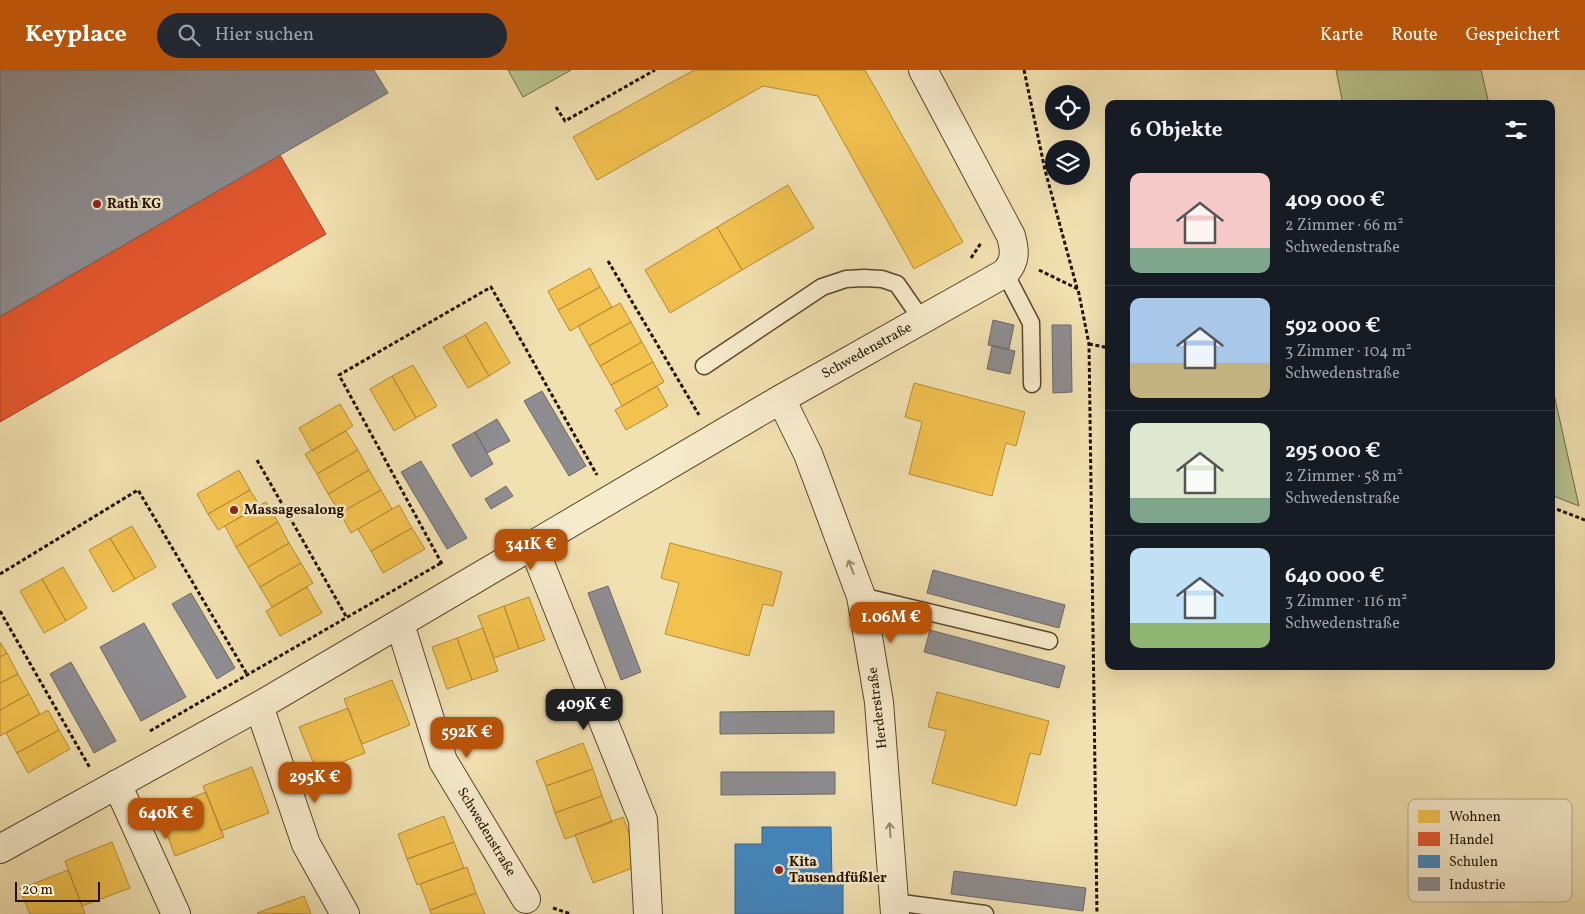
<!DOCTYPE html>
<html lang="de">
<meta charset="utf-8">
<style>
:root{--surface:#171b24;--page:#242831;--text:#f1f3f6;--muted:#9ea1a6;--line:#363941;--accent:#b45309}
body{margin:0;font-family:Vollkorn,serif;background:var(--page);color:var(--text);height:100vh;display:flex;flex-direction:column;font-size:19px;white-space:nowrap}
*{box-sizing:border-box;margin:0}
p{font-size:16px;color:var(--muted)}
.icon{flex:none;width:28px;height:28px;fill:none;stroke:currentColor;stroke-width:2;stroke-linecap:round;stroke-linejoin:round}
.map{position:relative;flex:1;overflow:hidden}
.drawer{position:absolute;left:1105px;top:30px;width:450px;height:570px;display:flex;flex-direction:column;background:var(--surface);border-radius:10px;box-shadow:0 5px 20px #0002}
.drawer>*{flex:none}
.tools{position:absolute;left:1045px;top:15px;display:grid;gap:10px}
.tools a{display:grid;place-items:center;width:45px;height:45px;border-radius:50%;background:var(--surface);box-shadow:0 5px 20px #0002;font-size:25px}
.scale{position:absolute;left:15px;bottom:12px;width:85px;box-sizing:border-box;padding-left:5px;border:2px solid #251200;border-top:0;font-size:14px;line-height:18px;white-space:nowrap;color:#251200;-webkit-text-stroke:4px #f6ebcc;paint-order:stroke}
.price{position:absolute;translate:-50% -42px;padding:0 11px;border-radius:10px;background:var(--accent);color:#fff;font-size:16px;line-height:32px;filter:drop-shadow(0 1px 2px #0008)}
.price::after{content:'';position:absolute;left:50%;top:30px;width:15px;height:11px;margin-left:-8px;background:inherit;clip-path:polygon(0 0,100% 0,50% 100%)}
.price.active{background:#222;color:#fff}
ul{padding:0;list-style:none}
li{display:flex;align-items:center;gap:15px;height:125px;padding:0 25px}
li+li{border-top:1px solid var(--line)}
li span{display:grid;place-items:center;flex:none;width:140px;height:100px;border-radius:10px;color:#555}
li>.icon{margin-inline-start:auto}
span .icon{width:60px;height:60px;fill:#fffc;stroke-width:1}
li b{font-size:21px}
h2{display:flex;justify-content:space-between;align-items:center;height:60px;padding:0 25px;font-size:21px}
header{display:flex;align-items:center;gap:30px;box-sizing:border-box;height:70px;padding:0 25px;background:var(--accent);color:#fff}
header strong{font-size:24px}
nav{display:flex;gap:28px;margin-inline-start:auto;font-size:18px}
.search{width:350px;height:45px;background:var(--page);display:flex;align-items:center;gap:12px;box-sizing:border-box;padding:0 18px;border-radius:28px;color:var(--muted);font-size:19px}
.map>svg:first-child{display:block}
</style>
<header>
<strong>Keyplace</strong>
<div class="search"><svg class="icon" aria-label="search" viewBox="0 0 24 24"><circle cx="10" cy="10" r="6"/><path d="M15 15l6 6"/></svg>Hier suchen</div>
<nav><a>Karte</a><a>Route</a><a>Gespeichert</a></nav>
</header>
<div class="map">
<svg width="1585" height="844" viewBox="0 0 1585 844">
<rect width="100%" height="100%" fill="#f1e0b0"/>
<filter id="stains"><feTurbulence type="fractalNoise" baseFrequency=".004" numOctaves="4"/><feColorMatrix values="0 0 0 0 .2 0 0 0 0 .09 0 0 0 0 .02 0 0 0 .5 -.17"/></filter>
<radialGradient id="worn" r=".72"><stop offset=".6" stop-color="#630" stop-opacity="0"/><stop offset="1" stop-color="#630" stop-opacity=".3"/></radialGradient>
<path fill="#b8c38d" stroke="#6e6a46" d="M508 0H571L523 27Z
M1336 0H1481L1489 34H1343Z
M1551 311 1579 436 1551 425Z"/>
<path fill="#f2c14e" stroke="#b48c37" d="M694 0H865L963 172 914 199 818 26 763 16 597 110 573 67Z
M788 115 814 158 742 200 717 157Z
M717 157 742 200 670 243 645 200Z
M590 198 600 217 558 240 548 221Z
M600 217 612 237 570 261 558 240Z
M620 233 631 252 589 276 578 256Z
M486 252 510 293 489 306 465 265Z
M631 252 642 272 600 296 589 276Z
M465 265 489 306 468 318 443 277Z
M642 272 653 292 611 315 600 296Z
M653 292 664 312 622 336 611 315Z
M413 295 437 336 416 348 392 306Z
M392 306 416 348 394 361 370 319Z
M914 313 1025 342 1016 376 1006 373 992 426 909 404 922 352 905 347Z
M657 316 668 336 626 360 615 340Z
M340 334 353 356 312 381 299 358Z
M346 361 358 380 317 404 305 384Z
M358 380 369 400 328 424 317 404Z
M239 400 250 420 208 444 197 424Z
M369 400 381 420 340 443 328 424Z
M250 420 260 436 218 460 208 444Z
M381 420 392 439 351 463 340 443Z
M266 432 278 452 236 477 225 456Z
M399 435 412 458 371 481 358 459Z
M278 452 289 473 248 497 236 477Z
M132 456 156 497 135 509 110 468Z
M412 458 425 479 383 503 371 481Z
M110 468 135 509 113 522 89 480Z
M289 473 301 493 260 517 248 497Z
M670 473 782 502 773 536 763 534 749 586 665 564 679 513 661 508Z
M301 493 313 513 272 537 260 517Z
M63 497 87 538 66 551 42 509Z
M42 509 66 551 44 563 20 521Z
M307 517 322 543 280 566 266 541Z
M529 527 545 570 519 579 504 536Z
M504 536 519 579 494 588 478 546Z
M483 558 498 601 472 610 457 568Z
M457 568 472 610 447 619 432 577Z
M0 572 7 583 0 587Z
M7 583 18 604 0 613V587Z
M18 604 29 624 0 640V613Z
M392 610 410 655 362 674 344 629Z
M937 622 1049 651 1040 685 1030 683 1016 736 932 713 946 661 928 657Z
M29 624 40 644 0 666V640Z
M348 638 365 683 317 702 299 657Z
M48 640 59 660 17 683 6 663Z
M59 660 70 679 28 703 17 683Z
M583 673 593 699 546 716 536 691Z
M252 697 269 743 221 761 203 716Z
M593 699 602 726 555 743 546 716Z
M206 722 224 767 175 786 158 741Z
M602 726 612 752 565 769 555 743Z
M444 746 454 772 407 789 398 764Z
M623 747 641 795 593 813 575 765Z
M112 772 130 818 82 836 65 791Z
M454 772 464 798 417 815 407 789Z
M467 797 476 823 430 840 420 814Z
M68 800 85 844H30L20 819Z
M476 823 485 844H431L430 840Z
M304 826 311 844 257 843Z"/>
<path fill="#e4572e" stroke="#ab4220" d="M280 85 326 164 0 352V247Z"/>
<path fill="#3f88c5" stroke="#37658a" d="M762 757H831L832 814H843V844H735V774H762Z"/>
<path fill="#8d8d92" stroke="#6e6866" d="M0 0H374L388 23 0 246Z
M993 250 1014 255 1009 279 988 275Z
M1052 255H1071L1072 322 1053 323Z
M992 276 1015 281 1010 304 987 299Z
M542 321 586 396 569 406 524 331Z
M497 349 510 371 487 383 475 362Z
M475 362 493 394 471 407 452 375Z
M421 391 467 468 447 479 401 402Z
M506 416 513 426 491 439 485 429Z
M933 500 1065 535 1059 558 927 523Z
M608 516 641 602 621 610 588 523Z
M191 523 235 598 217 609 172 534Z
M144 553 186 627 141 651 100 577Z
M930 560 1065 596 1059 618 924 582Z
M71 592 116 671 94 683 50 604Z
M834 641V663L720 664V642Z
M721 702H835V724L721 725Z
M954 801 1086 818 1083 841 951 824Z"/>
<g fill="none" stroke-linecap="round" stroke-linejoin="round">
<g stroke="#58462c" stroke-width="19">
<path id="lane" d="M1005 203 1031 253 1032 314
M704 296 822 217 846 209 864 208 882 209 897 214 922 250
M861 526 1049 571
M894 832 985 844"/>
</g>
<g stroke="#58462c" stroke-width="30">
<path id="street" d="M781 329 808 384 861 526 879 632 895 844
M533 476 643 750 648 844
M400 554 443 691 526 829
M259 636 306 774 345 844
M117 714 176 844
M0 779 259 636 781 329 1005 203C1016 191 1015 181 1011 166L923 0"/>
</g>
<path stroke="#251200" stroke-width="3" stroke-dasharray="4 2.5" stroke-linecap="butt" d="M1024 0 1045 100 1077 218
M556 37 565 51 655 0
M971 188 981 173
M608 191 699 345
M1039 200 1078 219 1089 274 1097 844
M1089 274 1109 278
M257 390 347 548
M1551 437 1585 450
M442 494 339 305 491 217 597 405
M0 504 138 420 248 606
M0 541 90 698
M150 661 441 493
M553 838 571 844"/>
<use href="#lane" stroke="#f6ebcc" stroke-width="16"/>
<use href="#street" stroke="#f6ebcc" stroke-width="28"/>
</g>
<defs><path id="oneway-shaft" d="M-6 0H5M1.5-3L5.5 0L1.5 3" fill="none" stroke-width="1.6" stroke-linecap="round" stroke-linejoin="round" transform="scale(1.25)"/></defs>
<g stroke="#988970">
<use href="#oneway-shaft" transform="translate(851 497) rotate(-111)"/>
<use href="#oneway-shaft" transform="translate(890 760) rotate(-94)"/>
</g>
<g fill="#8f2418" stroke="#f6ebcc" stroke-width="2">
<circle cx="97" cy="134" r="5"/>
<circle cx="234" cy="440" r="5"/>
<circle cx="779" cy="800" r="5"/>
</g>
<g text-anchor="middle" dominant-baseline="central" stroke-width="5" stroke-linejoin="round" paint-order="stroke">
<g font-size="14" font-weight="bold" fill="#251200" stroke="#f6ebcc" text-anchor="start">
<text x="107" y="134">Rath KG</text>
<text x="244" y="440">Massagesalong</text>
<text x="789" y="792">Kita<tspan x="789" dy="16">Tausendfüßler</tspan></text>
</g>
<g font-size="14" fill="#251200" stroke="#f6ebcc">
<text transform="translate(867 281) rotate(-29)">Schwedenstraße</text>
<text transform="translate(878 638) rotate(-97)">Herderstraße</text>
<text transform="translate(486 762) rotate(59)">Schwedenstraße</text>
</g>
</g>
<rect x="1408" y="729" width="164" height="103" rx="8" fill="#f6ebcc" stroke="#b7aa8f" stroke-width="1"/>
<rect x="1418" y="740" width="22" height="13" fill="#f2c14e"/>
<rect x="1418" y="762" width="22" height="14" fill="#e4572e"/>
<rect x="1418" y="785" width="22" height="13" fill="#3f88c5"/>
<rect x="1418" y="807" width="22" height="14" fill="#8d8d92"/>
<g font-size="14" fill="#251200">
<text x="1449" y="751">Wohnen</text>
<text x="1449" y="774">Handel</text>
<text x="1449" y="796">Schulen</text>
<text x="1449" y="819">Industrie</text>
</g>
<rect width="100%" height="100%" filter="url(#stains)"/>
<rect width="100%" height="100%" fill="url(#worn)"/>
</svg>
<div class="tools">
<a><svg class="icon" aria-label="locate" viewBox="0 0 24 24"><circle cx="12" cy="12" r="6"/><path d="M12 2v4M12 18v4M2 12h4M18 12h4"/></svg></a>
<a><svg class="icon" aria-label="layers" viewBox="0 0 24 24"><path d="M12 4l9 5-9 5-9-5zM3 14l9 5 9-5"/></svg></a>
</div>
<div class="scale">20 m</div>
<b class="price" style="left:531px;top:501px">341K €</b>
<b class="price" style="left:891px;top:574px">1.06M €</b>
<b class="price active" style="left:584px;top:661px">409K €</b>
<b class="price" style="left:467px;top:689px">592K €</b>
<b class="price" style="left:315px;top:734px">295K €</b>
<b class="price" style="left:166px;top:770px">640K €</b>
<section class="drawer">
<h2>6 Objekte<svg class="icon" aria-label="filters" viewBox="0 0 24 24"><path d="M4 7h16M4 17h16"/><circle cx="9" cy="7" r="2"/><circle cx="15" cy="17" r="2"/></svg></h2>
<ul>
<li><span style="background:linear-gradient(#f6c9c9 75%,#7fa58c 0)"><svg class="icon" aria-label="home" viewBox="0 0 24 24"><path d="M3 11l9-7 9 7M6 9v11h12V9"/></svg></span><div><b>409 000 €</b><p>2 Zimmer · 66 m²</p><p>Schwedenstraße</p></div></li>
<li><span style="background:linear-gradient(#a9c7e8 65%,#c2b280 0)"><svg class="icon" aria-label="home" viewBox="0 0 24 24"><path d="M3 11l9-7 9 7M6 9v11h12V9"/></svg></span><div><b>592 000 €</b><p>3 Zimmer · 104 m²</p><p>Schwedenstraße</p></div></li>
<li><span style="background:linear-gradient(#dfe7d0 75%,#7fa58c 0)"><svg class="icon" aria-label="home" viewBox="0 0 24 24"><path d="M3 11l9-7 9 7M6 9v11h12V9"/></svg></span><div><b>295 000 €</b><p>2 Zimmer · 58 m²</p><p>Schwedenstraße</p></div></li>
<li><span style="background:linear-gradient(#bfe0f5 75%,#8fb573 0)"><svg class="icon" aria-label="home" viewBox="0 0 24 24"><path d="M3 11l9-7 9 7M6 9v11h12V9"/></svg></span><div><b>640 000 €</b><p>3 Zimmer · 116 m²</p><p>Schwedenstraße</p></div></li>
</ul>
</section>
</div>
